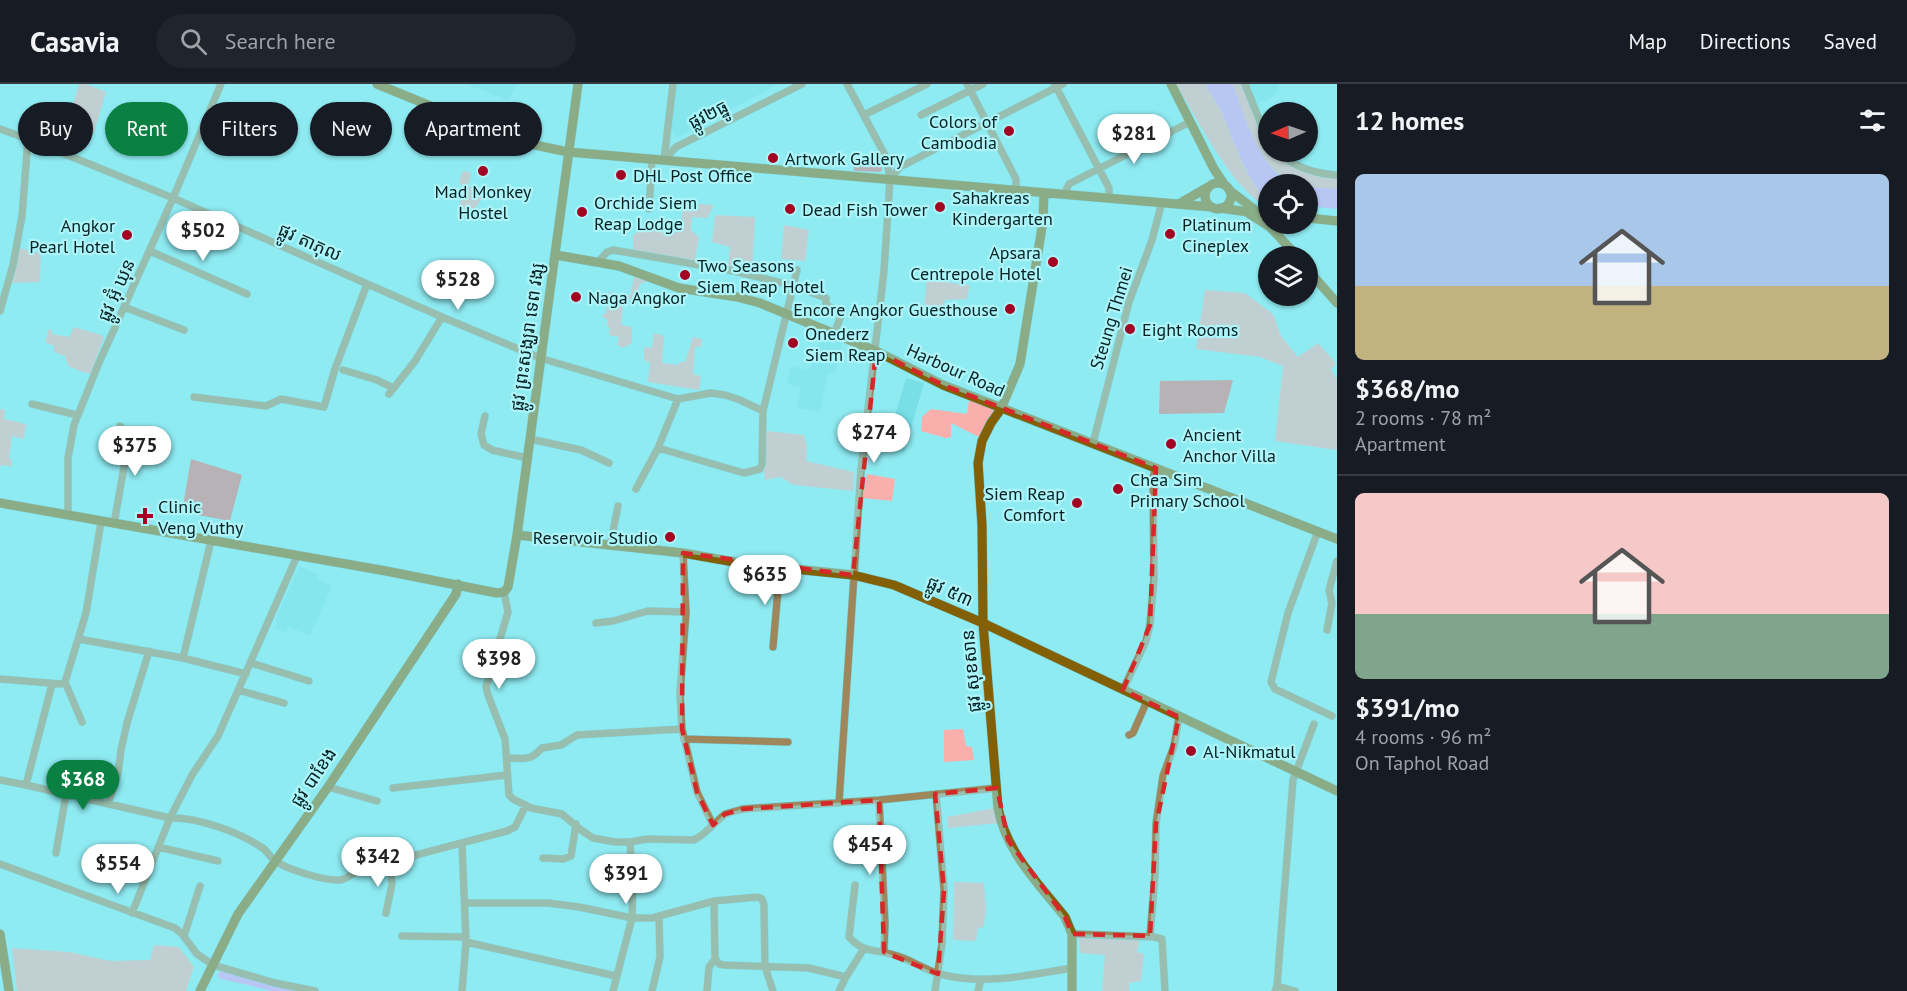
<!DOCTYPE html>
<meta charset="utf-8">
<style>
:root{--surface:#171b24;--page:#20242c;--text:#f1f3f6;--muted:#9ea1a6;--line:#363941;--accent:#0b8043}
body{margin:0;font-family:"PT Sans","Noto Sans Khmer",sans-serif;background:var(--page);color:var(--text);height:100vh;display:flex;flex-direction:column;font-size:22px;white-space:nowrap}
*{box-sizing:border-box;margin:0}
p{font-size:20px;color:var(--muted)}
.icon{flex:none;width:33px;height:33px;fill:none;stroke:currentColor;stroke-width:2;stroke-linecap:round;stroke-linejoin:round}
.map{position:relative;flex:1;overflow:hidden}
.details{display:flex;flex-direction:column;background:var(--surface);width:570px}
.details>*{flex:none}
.top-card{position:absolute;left:18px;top:18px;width:570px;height:54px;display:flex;gap:12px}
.needle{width:39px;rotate:268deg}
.buttons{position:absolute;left:1258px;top:18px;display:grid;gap:12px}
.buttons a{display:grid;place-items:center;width:60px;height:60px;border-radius:50%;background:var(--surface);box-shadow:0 2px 4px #0004;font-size:30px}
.price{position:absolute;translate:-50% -51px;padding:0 14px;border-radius:21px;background:#fff;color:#222;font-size:20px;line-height:39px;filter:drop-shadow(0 2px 3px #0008)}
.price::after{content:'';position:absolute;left:50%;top:36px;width:18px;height:14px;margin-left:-9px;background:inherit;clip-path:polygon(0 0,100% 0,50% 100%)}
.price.active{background:var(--accent);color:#fff}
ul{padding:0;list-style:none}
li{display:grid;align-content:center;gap:12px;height:318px;padding:0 18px}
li+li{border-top:2px solid var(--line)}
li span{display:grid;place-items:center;height:186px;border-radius:9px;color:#555}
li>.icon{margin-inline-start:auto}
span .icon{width:108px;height:108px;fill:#fffc;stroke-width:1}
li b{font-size:26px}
h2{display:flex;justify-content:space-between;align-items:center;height:72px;padding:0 18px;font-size:26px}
.tag{padding:0 21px;border-radius:27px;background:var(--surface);box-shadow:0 2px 4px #0004;font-size:21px;line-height:54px}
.tag.active{background:var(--accent);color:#fff}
header{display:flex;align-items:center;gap:36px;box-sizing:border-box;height:84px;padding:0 30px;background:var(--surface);border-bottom:2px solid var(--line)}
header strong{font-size:28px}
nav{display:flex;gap:33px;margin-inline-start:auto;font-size:21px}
.search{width:420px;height:54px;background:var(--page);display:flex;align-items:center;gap:15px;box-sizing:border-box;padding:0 21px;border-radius:33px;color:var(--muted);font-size:22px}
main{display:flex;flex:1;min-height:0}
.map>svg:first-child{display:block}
</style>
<header>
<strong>Casavia</strong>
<div class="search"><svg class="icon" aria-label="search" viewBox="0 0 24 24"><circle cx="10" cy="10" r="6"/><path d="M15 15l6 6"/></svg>Search here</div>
<nav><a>Map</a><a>Directions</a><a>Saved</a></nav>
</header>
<main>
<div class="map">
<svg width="1337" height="907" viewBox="0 0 1337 907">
<rect width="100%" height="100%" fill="#8febf2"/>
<path fill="#78dfe7" d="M466 0H516L509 17Z
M676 0H779L676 54 670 43Z
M1246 0H1278L1279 4 1271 14 1256 20Z
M822 250 842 259 835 291 828 290 820 328 797 324 801 303 787 300 791 282 809 286Z
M906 294 924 299 904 368 886 363Z
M299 482 319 491 317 495 332 502 310 552 289 543 286 549 275 544 277 538 275 537Z"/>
<path fill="#fbafac" d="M79 0H86L106 8 94 49 67 41Z
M1176 0H1205C1212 11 1219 22 1224 33 1236 61 1246 97 1269 117V123C1234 110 1196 32 1176 0Z
M1232 0H1243L1269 59V68C1283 68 1291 81 1303 87 1314 92 1325 94 1337 94V105L1310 104 1308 100C1260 100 1247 36 1232 0Z
M463 87 471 89 468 103 480 104 484 110 473 129 459 122 464 106 459 98Z
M683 119 714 121 707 134 692 133 691 146 699 153 695 177 633 166V152C643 142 657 131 672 136 675 137 678 139 681 140Z
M715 131 755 133 752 188 728 183 730 163 712 158Z
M784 141 809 146 805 177 781 175Z
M19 164 41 169 40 198 12 199Z
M631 189 646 194 645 199H641L638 205 640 207 638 217 628 215 623 219 621 241 632 243V259L623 264 617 261 619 253 609 251 610 244 607 242 608 235 603 234 602 231 606 229 608 211 610 208 627 212 631 210 634 193Z
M927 193H950L949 199 970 201 967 215 945 216 943 228 924 225Z
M1205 206 1245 209 1273 230 1281 252 1298 273 1318 259 1336 279 1331 286 1337 295V366L1275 357 1283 282 1260 273 1196 265Z
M74 243 104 252 91 289H85L68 282 65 272 54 268V262L45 258 49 245 52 246V250L69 253Z
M654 249 664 252 662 279 679 281 680 278H685L693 253 702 255 701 263H695L693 290 701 292 699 306 648 298 650 279 644 276V263L652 264Z
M969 317H977L995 326 989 333 979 353 951 339V353L946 354 921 347 922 333 931 325 967 330Z
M0 325 5 326 4 335 26 340 24 355 12 352 9 374 11 375 12 383 6 381 0 382Z
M767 347 804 351 807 363 806 377 854 388 853 407 794 401 780 393 765 396 763 379Z
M867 390 895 395 892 417 863 414Z
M963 645 966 662 972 663 974 676 944 678V646Z
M995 724 999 739 948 744 947 733Z
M954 798 984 799 986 824 984 843 978 844 976 857 953 856Z
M1078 850 1140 855 1137 868 1144 870 1141 897 1129 899V907H1102L1105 871 1080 869Z
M154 861 179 863 194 883 186 907H17L12 864 69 868 111 877 150 876Z"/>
<path fill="#e66d6d" d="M878 72 881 77 882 87 880 88 854 87 853 81 867 73Z
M1233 296 1224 329 1159 330 1160 297Z
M191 375 242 391 230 437 182 428Z"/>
<path fill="#e99af5" d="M1205 0H1232C1246 32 1259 91 1297 100H1269V116C1250 105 1233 54 1224 33 1219 22 1212 11 1205 0Z
M1308 103 1337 105V125L1308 122Z"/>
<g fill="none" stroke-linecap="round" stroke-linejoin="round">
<path stroke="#e99af5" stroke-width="8" d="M222 891 290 907"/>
<g stroke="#76c7cd" stroke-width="8">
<path id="street" d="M967 0 1016 95V106
M1245 0 1263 45 1269 56
M1055 1 1109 104V114
M864 31 927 0
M921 31 983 0
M0 45 28 55 173 114 442 233 540 274 678 315 711 309 725 311 740 316 763 327
M1279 68C1293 83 1317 90 1337 91
M664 76 676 63 802 0
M664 76 673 0
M890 95 900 83 1063 0
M1064 110 1069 100 1190 38
M649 125 652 75
M150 167 247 210
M598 178 607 168 613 166 734 187 794 202 826 214V221L842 229 834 250
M124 223 184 246
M0 227 13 181 22 132 28 55
M343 286 377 296 393 304
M389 310 415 277 442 233
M194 313 266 322 281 315 324 323 335 285 367 200
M32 320 77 331
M485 332 481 350 484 361 492 366 527 374
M530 355 581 366 609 379
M1093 359 1129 218 1152 156 1162 118
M658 364 744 389 760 385 762 380 763 327 797 186
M636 405 658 364 678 315
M68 431V374L74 341 98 281 173 114 221 0
M114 440 125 377C124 362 114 360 120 342
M1318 447 1288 529 1271 598 1275 605 1332 632
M610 462 618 422
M683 469 686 528 680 610 682 645 697 708 713 741
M504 508 508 528 486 603 488 611 505 655 509 711 513 715 531 724 562 730 581 746 593 754 615 758H630L647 755 694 756 702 751 725 730 743 725 879 716 997 704
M596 539 613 537 648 527 686 528
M1327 546 1332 519 1329 506 1337 477
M79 555 183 574 246 590
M773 563 780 483
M183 574 211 457
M251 579 309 597
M0 595 61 600 65 598
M238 606 284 619
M1123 606 1146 557 1150 541 1154 495 1153 393 1156 384
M82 638 65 598 86 529 101 438
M1129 651 1133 649 1147 617
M684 655 788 658
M507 674C525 674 529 678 542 664L561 661 577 651 682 645
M0 696 26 701 170 734C197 733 239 748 261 763 267 766 269 772 274 776 285 785 325 797 339 796 346 796 353 789 359 786L507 747 515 743 526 721
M26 701 52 600
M328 703 377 717
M393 704 507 691
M879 716 885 839 884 868
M839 719 861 385 884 187 890 95 886 73 847 0
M108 720 118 689 121 666 127 639 149 567
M158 763 218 777
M56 769 66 710
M543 774 563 775 571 772 576 740
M0 780 175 844 182 850 197 870 213 881 275 899 315 907
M855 801 849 853C863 869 875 865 894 871 910 875 924 886 940 890 984 902 1029 891 1072 884
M465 819H548L579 823 632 834H652L714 817 758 813 762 815 764 821 765 883 773 907
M132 829 170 734 192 691 218 652 297 472
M386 829 392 800 390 779
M1072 850 1154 853 1162 855 1165 907
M184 852 200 802
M402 852 466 853
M1150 852 1155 792 1156 740 1163 692 1174 662 1179 633
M466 858 616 892
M715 875 719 880 724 881 809 884 846 893 863 866
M1277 902 1295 907
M462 907 466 858 462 759
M613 907 632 834 633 802 630 758
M652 907 660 873 659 833
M707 907 709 883 715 875 714 817
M839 907 846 893
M935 907 942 860 944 806 936 710
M978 907 981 895
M1275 907 1277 902 1293 696 1314 640"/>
</g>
<g stroke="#76c7cd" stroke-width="10">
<path id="secondary" d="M377 0 516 57 568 68 1212 123
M1171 0 1214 85 1224 100
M1205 112a13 13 0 1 1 26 0a13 13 0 1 1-26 0Z
M1229 106 1263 132
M1044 109 1043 137 1020 280 1001 325 991 339 982 357 978 379 982 441 983 539 998 724C1006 768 1038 799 1065 833L1072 850V907
M1179 120 1208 103
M1220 124 1269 131
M1248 129 1270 143 1297 172
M1308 134 1337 137
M556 171 619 182 679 204 737 213 760 219 876 267 943 301 1337 455
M1308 186 1337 219
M0 419 386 487 497 509 504 508 508 503 517 451 578 0
M517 451 683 469 746 480 853 491 894 501 983 539 1337 707
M0 850 9 907
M200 907 238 830 328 703 456 510 458 500"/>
</g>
<use href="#street" stroke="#a0875b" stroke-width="7"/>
<use href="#secondary" stroke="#835f06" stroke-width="9"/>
</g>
<path d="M0 0H1337V907H0ZM876 267 943 301 1156 384 1150 541 1123 606 1179 633 1156 740 1150 852 1072 850 1065 833 1008 756 997 704 935 710 944 806 938 890 884 868 879 716 743 725 725 730 713 741 697 708 682 645 683 469 853 491Z" fill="#8febf2" fill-opacity=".55" fill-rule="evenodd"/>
<path fill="none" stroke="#d62828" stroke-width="4.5" stroke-dasharray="12 8" stroke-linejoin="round" d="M876 267 943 301 1156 384 1150 541 1123 606 1179 633 1156 740 1150 852 1072 850 1065 833 1008 756 997 704 935 710 944 806 938 890 884 868 879 716 743 725 725 730 713 741 697 708 682 645 683 469 853 491Z"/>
<g fill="#a20322" stroke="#aef5fa" stroke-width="2">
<circle cx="1009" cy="47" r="6"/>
<circle cx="773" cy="74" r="6"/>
<circle cx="483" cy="87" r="6"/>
<circle cx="621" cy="91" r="6"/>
<circle cx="940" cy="123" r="6"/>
<circle cx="790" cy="125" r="6"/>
<circle cx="582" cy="128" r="6"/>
<circle cx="1170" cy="150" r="6"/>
<circle cx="127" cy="151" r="6"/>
<circle cx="1053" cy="178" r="6"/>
<circle cx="685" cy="191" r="6"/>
<circle cx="576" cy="213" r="6"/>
<circle cx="1010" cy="225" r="6"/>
<circle cx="1130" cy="245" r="6"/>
<circle cx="793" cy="259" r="6"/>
<circle cx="1171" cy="360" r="6"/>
<circle cx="1118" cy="405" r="6"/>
<circle cx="1077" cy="419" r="6"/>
<path d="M142 423h6v6h6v6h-6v6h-6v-6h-6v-6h6z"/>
<circle cx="670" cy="453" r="6"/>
<circle cx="1191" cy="667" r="6"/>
</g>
<g text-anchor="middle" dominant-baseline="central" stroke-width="4.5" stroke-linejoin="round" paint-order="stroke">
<g font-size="18" fill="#032123" stroke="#aef5fa">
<text transform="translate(708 30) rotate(-27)">ផ្លូវ២ធ្នូ</text>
<text transform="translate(310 158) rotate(24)">ផ្លូវ តាភុល</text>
<text transform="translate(116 206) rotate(-66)">ផ្លូវ អ៊ុំ ឃុន</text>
<text transform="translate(1111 234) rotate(-73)">Steung Thmei</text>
<text transform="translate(527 253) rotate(-82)">ផ្លូវ ព្រះសង្ឃរា ទេព វង្ស</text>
<text transform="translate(956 286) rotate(24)">Harbour Road</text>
<text transform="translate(950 507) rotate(24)">ផ្លូវ ៥៣</text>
<text transform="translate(971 587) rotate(-95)">ផ្លូវ សុខសាន</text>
<text transform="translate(313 693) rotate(-56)">ផ្លូវ បាខែង</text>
</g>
<g font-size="18" fill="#032123" stroke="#aef5fa" text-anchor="start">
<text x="997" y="37" text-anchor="end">Colors of<tspan x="997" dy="21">Cambodia</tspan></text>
<text x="785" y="74">Artwork Gallery</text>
<text x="633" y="91">DHL Post Office</text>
<text x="483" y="107" text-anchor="middle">Mad Monkey<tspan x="483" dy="21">Hostel</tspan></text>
<text x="952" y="113">Sahakreas<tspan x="952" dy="21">Kindergarten</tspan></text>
<text x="594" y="118">Orchide Siem<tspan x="594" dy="21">Reap Lodge</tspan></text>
<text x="802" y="125">Dead Fish Tower</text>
<text x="1182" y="140">Platinum<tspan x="1182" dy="21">Cineplex</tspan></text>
<text x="115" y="141" text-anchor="end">Angkor<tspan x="115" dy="21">Pearl Hotel</tspan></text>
<text x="1041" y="168" text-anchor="end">Apsara<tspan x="1041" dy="21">Centrepole Hotel</tspan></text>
<text x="697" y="181">Two Seasons<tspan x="697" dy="21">Siem Reap Hotel</tspan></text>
<text x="588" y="213">Naga Angkor</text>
<text x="998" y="225" text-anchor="end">Encore Angkor Guesthouse</text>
<text x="1142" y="245">Eight Rooms</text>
<text x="805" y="249">Onederz<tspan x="805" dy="21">Siem Reap</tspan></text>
<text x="1183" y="350">Ancient<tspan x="1183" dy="21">Anchor Villa</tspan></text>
<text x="1130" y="395">Chea Sim<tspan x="1130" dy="21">Primary School</tspan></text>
<text x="1065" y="409" text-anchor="end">Siem Reap<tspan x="1065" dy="21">Comfort</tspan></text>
<text x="158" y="422">Clinic<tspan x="158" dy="21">Veng Vuthy</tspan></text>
<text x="658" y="453" text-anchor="end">Reservoir Studio</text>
<text x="1203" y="667">Al-Nikmatul</text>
</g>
</g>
</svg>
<div class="buttons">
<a><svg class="needle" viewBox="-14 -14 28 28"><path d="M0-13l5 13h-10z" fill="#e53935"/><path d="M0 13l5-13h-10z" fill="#9ea1a6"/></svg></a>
<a><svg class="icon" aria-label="locate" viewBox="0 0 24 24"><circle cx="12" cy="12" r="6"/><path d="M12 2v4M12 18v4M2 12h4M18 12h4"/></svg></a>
<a><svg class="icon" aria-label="layers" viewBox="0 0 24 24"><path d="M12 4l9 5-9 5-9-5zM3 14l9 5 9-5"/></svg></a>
</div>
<b class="price" style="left:1134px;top:81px">$281</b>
<b class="price" style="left:203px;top:178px">$502</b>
<b class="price" style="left:458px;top:227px">$528</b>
<b class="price" style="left:874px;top:380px">$274</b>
<b class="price" style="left:135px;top:393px">$375</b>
<b class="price" style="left:765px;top:522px">$635</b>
<b class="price" style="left:499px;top:606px">$398</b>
<b class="price active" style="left:83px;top:727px">$368</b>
<b class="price" style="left:870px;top:792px">$454</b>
<b class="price" style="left:378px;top:804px">$342</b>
<b class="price" style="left:118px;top:811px">$554</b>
<b class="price" style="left:626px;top:821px">$391</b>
<div class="top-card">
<a class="tag">Buy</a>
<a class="tag active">Rent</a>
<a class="tag">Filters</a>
<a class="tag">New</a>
<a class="tag">Apartment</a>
</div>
</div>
<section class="details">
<h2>12 homes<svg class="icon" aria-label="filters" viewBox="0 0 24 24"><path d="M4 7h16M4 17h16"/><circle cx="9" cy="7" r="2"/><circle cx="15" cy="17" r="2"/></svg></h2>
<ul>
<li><span style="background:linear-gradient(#a9c7e8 60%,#c2b280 0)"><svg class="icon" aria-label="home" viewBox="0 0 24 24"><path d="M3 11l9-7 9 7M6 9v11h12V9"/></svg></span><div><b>$368/mo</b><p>2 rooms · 78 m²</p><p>Apartment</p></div></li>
<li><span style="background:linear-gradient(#f6c9c9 65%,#7fa58c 0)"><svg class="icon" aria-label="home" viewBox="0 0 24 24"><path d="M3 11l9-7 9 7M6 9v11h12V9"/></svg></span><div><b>$391/mo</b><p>4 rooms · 96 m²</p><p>On Taphol Road</p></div></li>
</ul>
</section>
</main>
